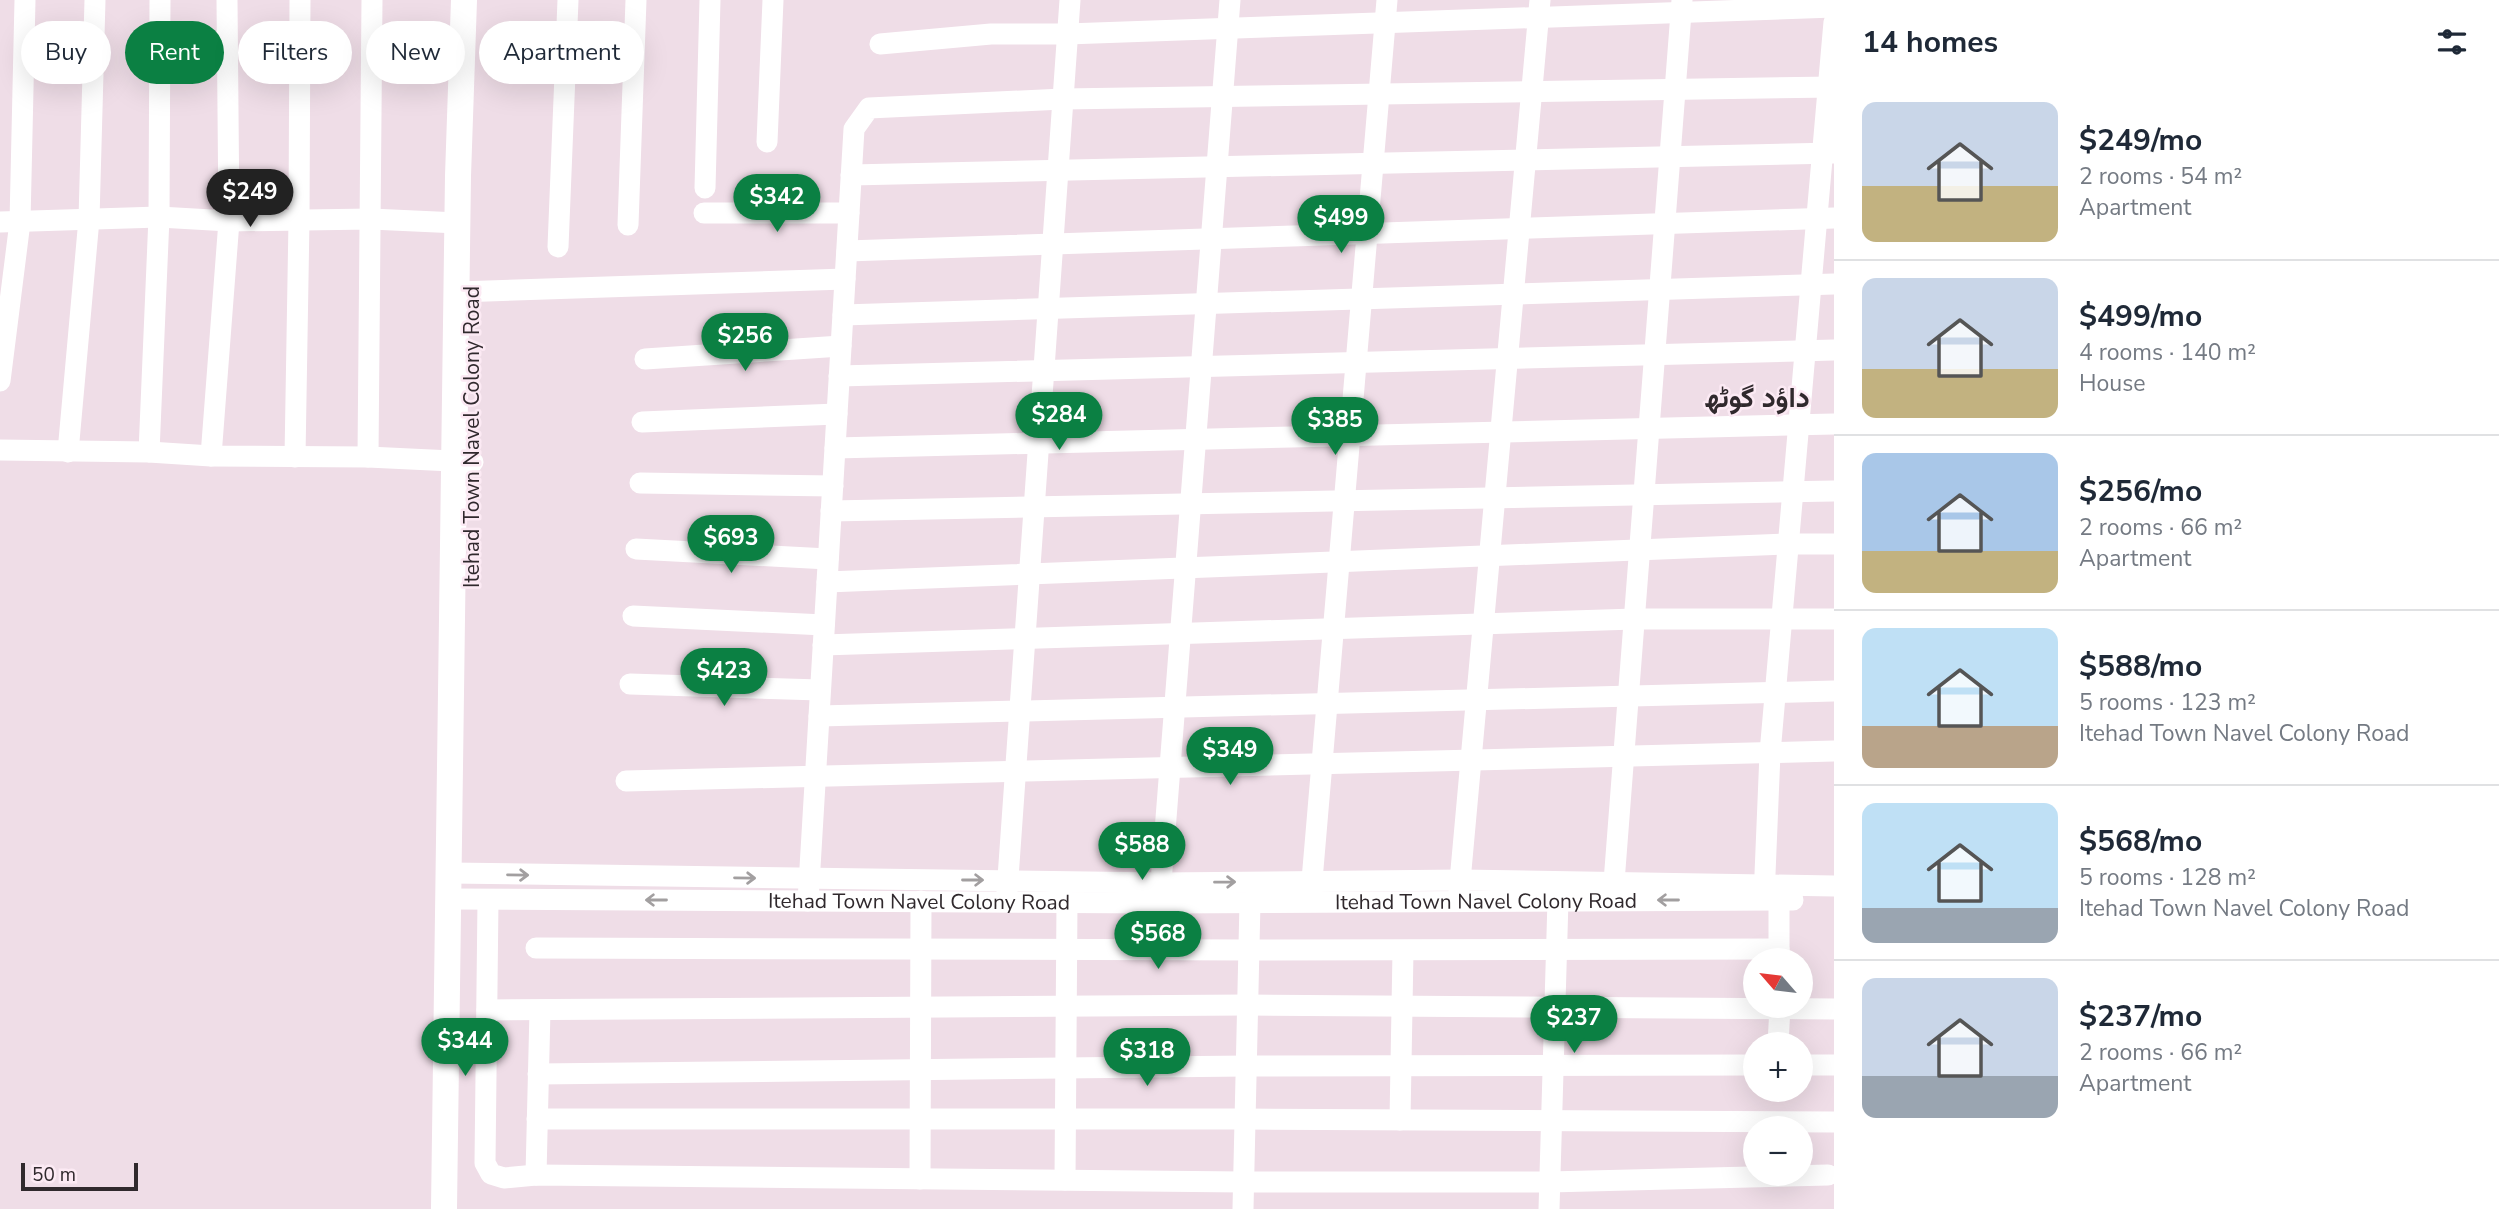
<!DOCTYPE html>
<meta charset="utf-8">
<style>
:root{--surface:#fff;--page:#f6f6f7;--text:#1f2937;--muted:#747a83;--line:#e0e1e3;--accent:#0b8043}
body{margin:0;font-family:"Nunito Sans",Vazirmatn,sans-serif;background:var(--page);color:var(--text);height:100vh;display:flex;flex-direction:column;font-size:26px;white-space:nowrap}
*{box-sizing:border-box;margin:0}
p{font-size:23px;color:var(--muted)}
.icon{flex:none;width:38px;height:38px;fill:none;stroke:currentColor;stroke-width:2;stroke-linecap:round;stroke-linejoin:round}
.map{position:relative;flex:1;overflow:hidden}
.drawer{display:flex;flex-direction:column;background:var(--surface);width:665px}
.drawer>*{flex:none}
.hud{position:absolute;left:21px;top:21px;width:665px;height:63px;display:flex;gap:14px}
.needle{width:46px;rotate:298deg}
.buttons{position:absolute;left:1743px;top:948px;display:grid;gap:14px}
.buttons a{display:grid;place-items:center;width:70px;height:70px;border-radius:50%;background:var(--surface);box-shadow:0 7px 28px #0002;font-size:35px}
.scale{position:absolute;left:21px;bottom:18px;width:117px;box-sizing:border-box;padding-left:7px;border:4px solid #30292d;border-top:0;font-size:19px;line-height:24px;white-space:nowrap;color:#30292d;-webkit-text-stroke:5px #fceaf4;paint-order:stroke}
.price{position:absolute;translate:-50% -60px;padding:0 16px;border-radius:24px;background:var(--accent);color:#fff;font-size:23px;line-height:46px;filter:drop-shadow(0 2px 4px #0008)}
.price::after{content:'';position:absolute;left:50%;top:42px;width:21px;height:16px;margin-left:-10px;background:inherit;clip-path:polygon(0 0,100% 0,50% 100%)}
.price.current{background:#222;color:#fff}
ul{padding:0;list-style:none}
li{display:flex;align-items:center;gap:21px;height:175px;padding:0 28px}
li+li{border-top:2px solid var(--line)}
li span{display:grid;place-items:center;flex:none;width:196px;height:140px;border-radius:14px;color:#555}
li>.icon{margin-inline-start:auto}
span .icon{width:84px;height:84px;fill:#fffc;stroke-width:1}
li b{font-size:30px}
h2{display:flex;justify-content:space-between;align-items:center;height:84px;padding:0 28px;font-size:30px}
.chip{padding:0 24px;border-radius:32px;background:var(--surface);box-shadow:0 7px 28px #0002;font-size:24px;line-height:63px}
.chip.current{background:var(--accent);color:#fff}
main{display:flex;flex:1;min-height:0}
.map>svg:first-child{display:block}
</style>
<main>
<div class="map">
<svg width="1834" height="1209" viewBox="0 0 1834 1209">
<rect width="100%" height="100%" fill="#efdde7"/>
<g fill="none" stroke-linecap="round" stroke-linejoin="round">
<g stroke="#fff" stroke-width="21">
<path d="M880 44 991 34H1067L1834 7"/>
<path d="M767 142 773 0"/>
<path d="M851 175 1834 153"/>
<path d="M705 188 710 0"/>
<path d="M704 213H849"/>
<path d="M0 222 159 217 229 221 371 219 458 223"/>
<path d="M628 225 636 0"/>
<path d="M558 247 568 0"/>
<path d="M847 251 1834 218"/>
<path d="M458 292 845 279"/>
<path d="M843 315 1834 284"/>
<path d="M645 359 841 346"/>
<path d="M839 376 1834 350"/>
<path d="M0 381 20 222 25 0"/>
<path d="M642 422 837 414"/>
<path d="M835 448 1834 424"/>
<path d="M0 450 149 452 211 456 368 457 473 462"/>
<path d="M68 452 89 219 95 0"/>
<path d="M149 452 159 217 160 0"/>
<path d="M211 456 229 221 227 0"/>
<path d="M295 457 299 220 300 0"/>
<path d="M368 457 372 0"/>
<path d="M640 483 833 486"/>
<path d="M831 511 1834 491"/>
<path d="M636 549 828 559"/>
<path d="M827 582 1788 544H1834"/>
<path d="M633 616 824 625"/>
<path d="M823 645 1635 619H1834"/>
<path d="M630 684 820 690"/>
<path d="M819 716 1834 691"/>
<path d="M626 781 1834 751"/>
<path d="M450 873 1161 883 1461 880 1834 886"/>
<path d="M1007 892 1070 0"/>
<path d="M1311 892 1387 0"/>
<path d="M1459 892 1540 0"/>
<path d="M1160 895 1230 0"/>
<path d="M1613 895 1682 0"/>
<path d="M1764 898 1770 753 1834 22"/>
<path id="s1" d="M450 899 1160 903 1793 900"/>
<path d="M488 900 485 1163 491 1174 504 1178 536 1175 1243 1182H1549L1828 1175"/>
<path d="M1779 900V961"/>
<path d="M808 901 854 129 869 108 1063 99 1834 87"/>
<path d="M536 948 1249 950 1779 949"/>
<path d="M487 1010 1247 1005 1834 1009"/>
<path d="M1778 1045 1780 1006"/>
<path d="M1801 1065H1834"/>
<path d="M538 1074 1246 1066 1755 1065"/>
<path d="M537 1119H1245L1834 1122"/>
<path d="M1400 1120 1403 951"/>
<path d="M536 1175 540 1010"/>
<path d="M920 1179 921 901"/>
<path d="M1065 1180 1067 902"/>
<path d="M1243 1209 1250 902"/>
<path d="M1549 1209 1558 900"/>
</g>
<path stroke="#fff" stroke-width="26" d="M444 1209 458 176 464 0"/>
</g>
<defs><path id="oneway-shaft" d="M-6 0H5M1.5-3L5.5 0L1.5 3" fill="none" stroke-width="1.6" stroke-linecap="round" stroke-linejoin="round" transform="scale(1.75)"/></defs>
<g stroke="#a29fa0">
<use href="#oneway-shaft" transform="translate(518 875) rotate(1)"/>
<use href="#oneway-shaft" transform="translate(745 878) rotate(1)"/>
<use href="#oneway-shaft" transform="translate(973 880)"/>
<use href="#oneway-shaft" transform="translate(1225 882) rotate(-1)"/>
<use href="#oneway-shaft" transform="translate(656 900) rotate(-180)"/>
<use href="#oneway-shaft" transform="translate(1668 900) rotate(180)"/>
</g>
<g text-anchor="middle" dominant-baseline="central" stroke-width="5" stroke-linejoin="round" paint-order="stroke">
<g font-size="21" fill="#30292d" stroke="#fceaf4">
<text transform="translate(472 437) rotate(-90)">Itehad Town Navel Colony Road</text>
<text stroke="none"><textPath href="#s1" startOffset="469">Itehad Town Navel Colony Road</textPath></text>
<text stroke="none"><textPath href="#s1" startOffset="1036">Itehad Town Navel Colony Road</textPath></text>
</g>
<g font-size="28" font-weight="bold" fill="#30292d" stroke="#fceaf4">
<text x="1757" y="398">داؤد گوٹھ</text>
</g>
</g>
</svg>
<div class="buttons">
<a><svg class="needle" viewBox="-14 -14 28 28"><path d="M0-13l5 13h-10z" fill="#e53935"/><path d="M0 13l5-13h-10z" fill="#747a83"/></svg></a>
<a>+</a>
<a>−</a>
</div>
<div class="scale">50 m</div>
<b class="price current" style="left:250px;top:229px">$249</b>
<b class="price" style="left:777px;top:234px">$342</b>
<b class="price" style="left:1341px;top:255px">$499</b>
<b class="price" style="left:745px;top:373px">$256</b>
<b class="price" style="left:1059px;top:452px">$284</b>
<b class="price" style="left:1335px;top:457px">$385</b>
<b class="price" style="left:731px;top:575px">$693</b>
<b class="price" style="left:724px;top:708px">$423</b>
<b class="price" style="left:1230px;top:787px">$349</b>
<b class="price" style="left:1142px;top:882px">$588</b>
<b class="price" style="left:1158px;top:971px">$568</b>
<b class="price" style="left:1574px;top:1055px">$237</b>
<b class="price" style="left:465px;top:1078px">$344</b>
<b class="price" style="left:1147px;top:1088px">$318</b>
<div class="hud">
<a class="chip">Buy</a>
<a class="chip current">Rent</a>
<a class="chip">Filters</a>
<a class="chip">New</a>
<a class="chip">Apartment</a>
</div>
</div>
<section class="drawer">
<h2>14 homes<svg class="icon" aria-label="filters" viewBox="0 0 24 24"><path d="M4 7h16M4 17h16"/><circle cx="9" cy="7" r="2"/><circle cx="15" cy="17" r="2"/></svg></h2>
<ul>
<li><span style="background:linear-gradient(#c9d6e8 60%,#c2b280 0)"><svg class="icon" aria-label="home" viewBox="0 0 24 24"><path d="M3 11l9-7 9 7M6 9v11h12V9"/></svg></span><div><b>$249/mo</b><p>2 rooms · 54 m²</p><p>Apartment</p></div></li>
<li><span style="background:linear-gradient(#c9d6e8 65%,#c2b280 0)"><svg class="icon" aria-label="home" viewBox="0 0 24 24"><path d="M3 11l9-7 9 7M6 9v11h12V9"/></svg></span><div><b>$499/mo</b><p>4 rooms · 140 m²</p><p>House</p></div></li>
<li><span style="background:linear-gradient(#a9c7e8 70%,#c2b280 0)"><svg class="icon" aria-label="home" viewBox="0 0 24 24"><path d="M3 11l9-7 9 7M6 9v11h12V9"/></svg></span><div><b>$256/mo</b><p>2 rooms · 66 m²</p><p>Apartment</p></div></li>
<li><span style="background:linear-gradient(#bfe0f5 70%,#b9a48a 0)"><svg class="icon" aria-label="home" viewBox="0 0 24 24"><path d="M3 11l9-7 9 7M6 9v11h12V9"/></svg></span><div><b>$588/mo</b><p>5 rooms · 123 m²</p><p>Itehad Town Navel Colony Road</p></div></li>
<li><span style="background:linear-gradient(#bfe0f5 75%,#9aa5b1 0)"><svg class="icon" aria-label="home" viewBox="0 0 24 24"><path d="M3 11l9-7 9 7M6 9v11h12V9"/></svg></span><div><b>$568/mo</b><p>5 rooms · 128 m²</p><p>Itehad Town Navel Colony Road</p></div></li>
<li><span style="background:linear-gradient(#c9d6e8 70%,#9aa5b1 0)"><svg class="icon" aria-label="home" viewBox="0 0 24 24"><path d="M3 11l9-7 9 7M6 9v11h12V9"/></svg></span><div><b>$237/mo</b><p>2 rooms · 66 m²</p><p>Apartment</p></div></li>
</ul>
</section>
</main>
